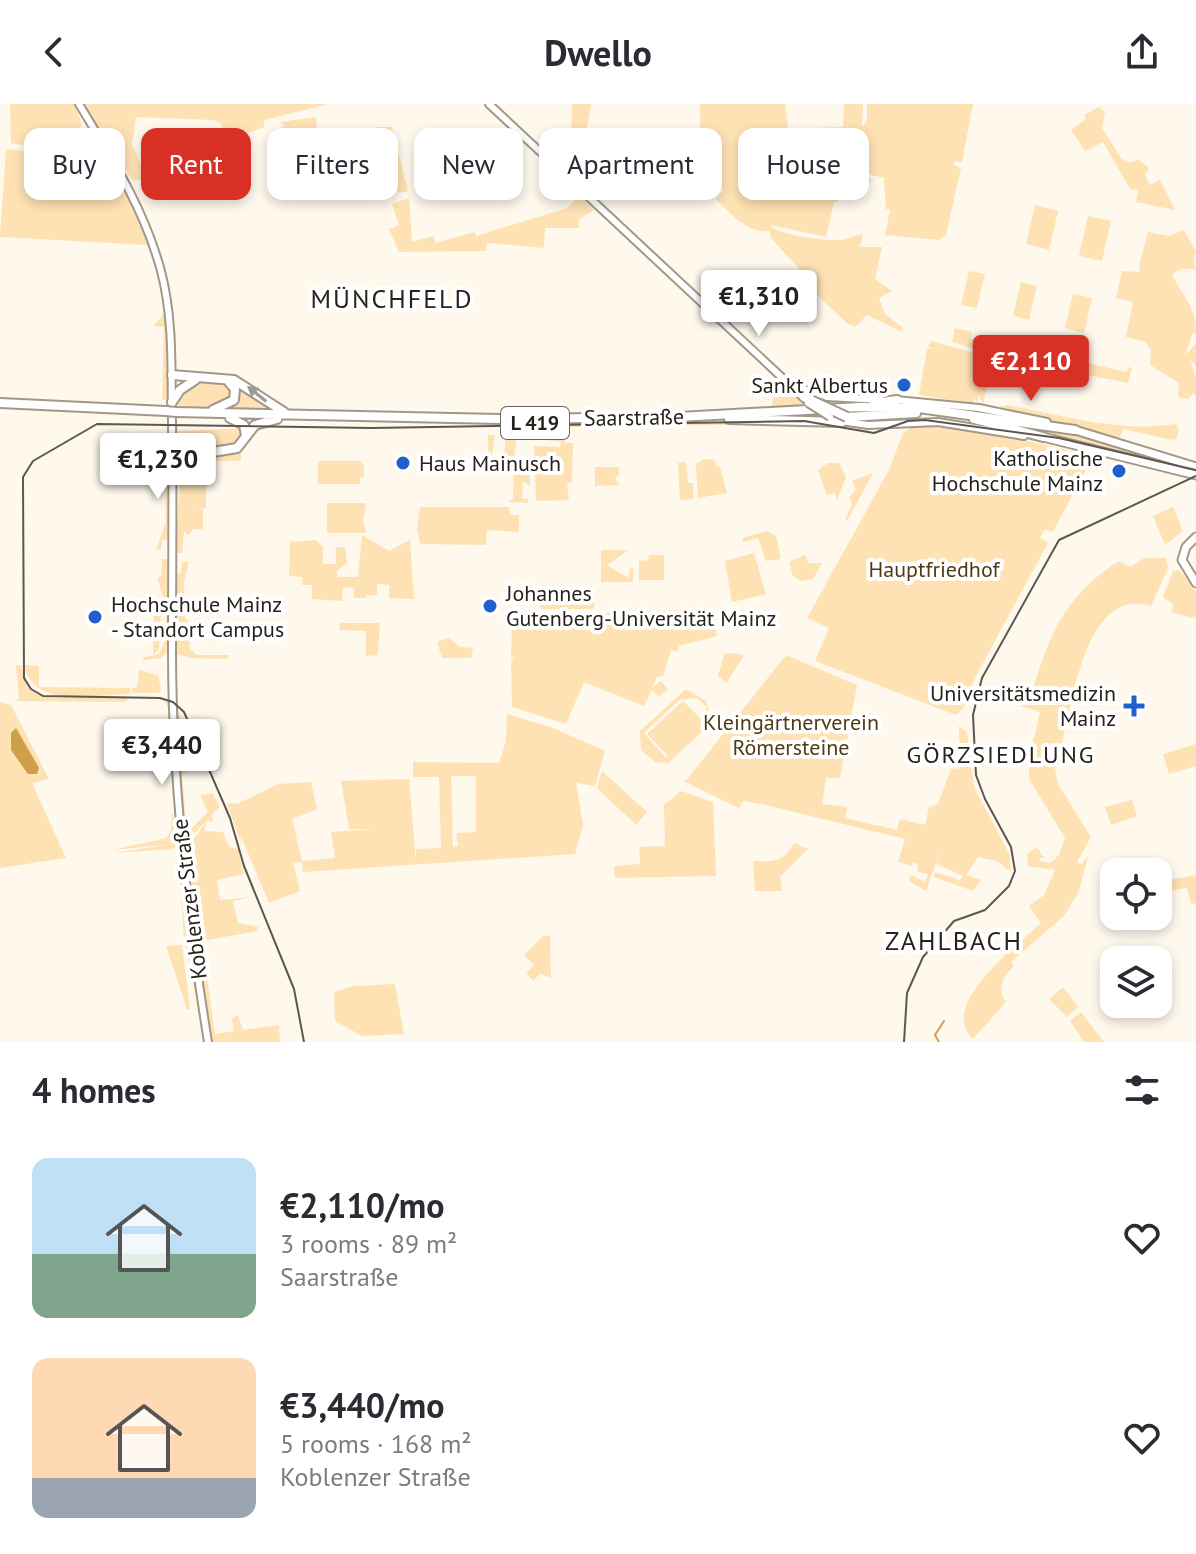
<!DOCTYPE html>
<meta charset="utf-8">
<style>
:root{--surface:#fff;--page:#f2f2f3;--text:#2b2b33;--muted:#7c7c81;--accent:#d93025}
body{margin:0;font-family:"PT Sans",sans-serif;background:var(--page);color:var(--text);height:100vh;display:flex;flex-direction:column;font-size:30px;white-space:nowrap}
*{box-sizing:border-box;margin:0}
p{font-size:26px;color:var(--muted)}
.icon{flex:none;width:44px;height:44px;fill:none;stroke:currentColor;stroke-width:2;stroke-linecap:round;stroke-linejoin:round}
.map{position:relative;height:938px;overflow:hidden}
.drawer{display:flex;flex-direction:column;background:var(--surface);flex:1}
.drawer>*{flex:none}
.guide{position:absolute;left:24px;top:24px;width:1148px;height:72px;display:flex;gap:16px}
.controls{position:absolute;left:1100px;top:754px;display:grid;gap:16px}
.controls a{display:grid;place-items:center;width:72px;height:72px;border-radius:16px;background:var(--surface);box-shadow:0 4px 12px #0003;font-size:40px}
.price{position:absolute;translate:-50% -68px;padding:0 18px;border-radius:8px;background:#fff;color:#222;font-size:26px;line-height:52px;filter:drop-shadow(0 2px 4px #0008)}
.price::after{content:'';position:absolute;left:50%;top:48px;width:24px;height:18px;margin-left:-12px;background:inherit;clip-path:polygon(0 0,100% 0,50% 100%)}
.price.selected{background:var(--accent);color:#fff}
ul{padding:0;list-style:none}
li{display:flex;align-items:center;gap:24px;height:200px;padding:0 32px}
li span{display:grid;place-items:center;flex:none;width:224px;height:160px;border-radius:16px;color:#555}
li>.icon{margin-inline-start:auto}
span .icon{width:96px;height:96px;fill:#fffc;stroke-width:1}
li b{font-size:34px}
h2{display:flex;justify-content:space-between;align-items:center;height:96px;padding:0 32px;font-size:34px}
.chip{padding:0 28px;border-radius:16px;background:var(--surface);box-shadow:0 4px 12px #0003;font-size:28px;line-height:72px}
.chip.selected{background:var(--accent);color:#fff}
header{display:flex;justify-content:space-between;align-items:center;height:104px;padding:0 32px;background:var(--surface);font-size:36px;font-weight:800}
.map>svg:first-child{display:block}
</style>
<header><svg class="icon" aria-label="back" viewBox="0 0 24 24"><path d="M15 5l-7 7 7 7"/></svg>Dwello<svg class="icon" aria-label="share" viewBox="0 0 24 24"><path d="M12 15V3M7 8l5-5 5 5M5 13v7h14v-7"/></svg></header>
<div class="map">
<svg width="1196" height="938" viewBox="0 0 1196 938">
<rect width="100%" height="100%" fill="#fff8ed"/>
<path fill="#fee2b3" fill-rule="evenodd" d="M10 0H74L82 20C70 48 35 44 11 39Z
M83 0H328L264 16V23L226 37 221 19 213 16 136 13 132 40 147 74 133 77Z
M572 0H591L582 54 621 60 625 50 634 52 629 78 612 90 589 91 562 64 571 52Z
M700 0H785L788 25 843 23 844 0H863L862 23 867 16V0H973L962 58 955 57 953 61 961 64 946 131 939 136 885 131 890 106 886 105 884 74 867 70 872 79 861 76 857 95 839 91 837 98H834L826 133 770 121C775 130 824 137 838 136 847 136 855 131 863 130L860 143H882L875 175 892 187 879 194 885 210 903 224 902 228 867 211 855 223 848 220 797 172 801 167 771 134 770 127C748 130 731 110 716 95L724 86 701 78Z
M1099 3 1105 8 1102 24 1121 54 1130 59 1138 55 1149 64 1145 71 1150 81 1160 76 1175 106 1136 98 1138 86 1130 85 1103 38 1085 47 1071 26 1086 15 1084 11Z
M316 13 317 29 282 33 281 23 285 22 280 18Z
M376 23H392L408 87 398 89 384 48 360 50 324 66 322 63 314 67 298 57 299 36 377 28Z
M91 37 126 88 148 141 0 133 6 45 50 50Z
M579 91 594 106 579 115V124H545L544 144 487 139 486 147 399 148 389 125 399 121 392 100 409 94 412 138 433 132 436 139 475 128 476 132 567 104Z
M1035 101 1058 107 1049 146 1026 140Z
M1088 112 1111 117 1102 157 1079 152Z
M1184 126 1196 148 1193 157 1196 165H1181L1172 170C1184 196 1196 201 1196 230L1193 228 1185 252 1196 239V261L1190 256 1195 272 1196 268V292L1193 289 1189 295 1178 293 1179 279 1150 261 1151 247 1146 238 1126 233 1133 198 1116 194 1122 167 1140 168 1139 162 1148 128 1169 132Z
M969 167 985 170 977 204 961 201Z
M1021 178 1037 182 1029 216 1013 212Z
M1073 190 1092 194 1084 229 1065 224Z
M164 209 168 223V295L162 296 164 223 154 222Z
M955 224 972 228 971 235 1009 244 1011 237 1025 240 1024 247 1062 255 1063 248 1088 254 1087 259 1127 268 1128 263 1132 264 1128 279 1012 256 952 238Z
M931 237 993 254 983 300 978 291V299L974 294 972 300 919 291 927 245H933L928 243Z
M207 276 229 279 234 292 223 302 177 304 182 286Z
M777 276 803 300 771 303Z
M234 278 274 305 275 308 226 305 234 300Z
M1007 301C1063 311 1119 329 1176 320L1179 326 1176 335 1171 336 1124 325 1119 334 1000 303Z
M985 313 1068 327 1190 364 1065 336Z
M797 316 778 320 522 324V321Z
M916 320 952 322 972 329 974 324 1093 352 1053 428 1045 425 1040 434 1048 439 976 572 964 604 956 611 815 557 829 524 807 514 889 366 903 329Z
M245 324 240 340C220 345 192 357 177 337L178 327Z
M169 326V436H162L161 446H156L166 417 164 353Z
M551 329H564L565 339H573L572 378 567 380 569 396 536 397 534 342 560 343 561 338 535 335V332Z
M488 331H495L492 352H504L506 331H517L514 354 510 361H488Z
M241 347V357H212V368L206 367V404H193L203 405V425H194L188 431 184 427 182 449H175L181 361 191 356Z
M704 355 715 356 717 363H720L727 389 698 394 696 360Z
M318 357H360L364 362V373H360V380H318Z
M686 358 688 379H693V395L680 396 678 359Z
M828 359H839L846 373 837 396 835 389 827 391 818 366Z
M514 360 522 361 523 365 530 362V382L523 377 522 394 528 395V399L508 398 513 395Z
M595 363H619V371L615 374 619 381 595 382Z
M873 369 847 417 845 416 852 400 849 394 856 385 852 377Z
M327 399H366L363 417 366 429H327Z
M420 403H509L510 411H519V428L487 426 486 441 420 440 417 425Z
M1173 403 1183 427 1165 441 1153 412Z
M767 427 776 432 781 455 766 457 758 434 743 438 742 434Z
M362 431 389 447 410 436 414 495 389 494V481L377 480V491H367L366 494H354V484L343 483 342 497 312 495V481H302V473L289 472 290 438 316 436 323 443V460H336V443H345L347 459 337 467V473H358Z
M601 446H629L607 461 628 474 630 464H633V478H601Z
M754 449 766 490 732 498 725 457Z
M649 451H664V476H639V457L648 456Z
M805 451 808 459H822L813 475 801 477 793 472 789 458Z
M1144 454H1166L1168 464 1151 502C1078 481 1072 620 1055 665L1058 680 1091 733 1077 758 1082 760 1088 752 1079 787 1064 812 1011 858 1014 862C1003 872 996 885 1006 898L973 935C937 901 1017 842 1041 819L1029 802 1044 791 1055 766 1028 762 1027 750 1037 743 1044 754H1039L1040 757 1050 759 1059 751 1065 734 1029 675V655L1040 608 1021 602 1028 584 1033 585C1051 526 1067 490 1119 457L1131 463Z
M162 455H169L167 547 161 554 144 556 142 554 158 550C174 531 164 494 157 473H161Z
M182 458H189L184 478 185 514 192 521 189 543 196 551H229L228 555 191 554 176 550 175 470 181 469Z
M1179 466 1190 479 1187 482 1190 480 1196 488V512L1192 514 1171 508 1173 500 1163 493 1173 467Z
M144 492 162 494 159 546 153 550 154 503H143L142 510H137V497H142Z
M534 494 594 496V505H542Z
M712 505 717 532 679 542 678 548 671 546 663 572 657 573 652 584 661 577 668 585 659 593 652 586 644 602 584 578 566 620 512 603 511 556 516 553H511L512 518 516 513Z
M340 519H380L378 551 366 552V527L339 526Z
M449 534 460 543 473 544 471 554H442L437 538Z
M737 549 744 552 726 579 718 572 724 550Z
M786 551 857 581 840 674H826L822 700 847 703 845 714 897 726 900 715 925 721 929 703 938 700 951 665 960 664 959 622 967 628 974 683 1010 751 1011 768 997 757 978 753 966 771 981 776 973 787 934 773 935 768 960 776 963 772 936 760 941 744 926 787 909 777 911 771 925 778 928 770 918 768 917 759 913 758 912 762 898 758 905 735 761 700 743 697 739 704 685 678Z
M16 561H21L30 585 50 594H129L125 598 14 597 19 595Z
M25 561 39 562V583L130 584V590C98 591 30 605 25 561Z
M139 566 158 571 161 585 159 589H132V584L137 583Z
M686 585 706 597 711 615 704 626 668 659 655 658 641 646 640 627ZM696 594 706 602 705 619 683 597 647 630 668 652 666 654 644 629 679 596Z
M133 596 171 598 179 736 174 727 176 743 172 745 113 749 172 740 112 746 166 734 171 726 172 707 175 721 168 603 165 598Z
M0 598 11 601 49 675 32 679 66 754 0 764Z
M177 605 190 635 182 622 179 623 180 665 189 667 182 672 187 729 208 708 200 691 213 689 220 703C212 709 194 734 183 736Z
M507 610 553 624 605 647 595 682 576 679 583 721 575 750 303 768 302 758 293 759 300 787 269 799 240 730 242 742 227 699 237 700 278 680 311 678 317 705 292 715 302 757 335 754 331 728 373 725H349L341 677 409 675 416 758V745L441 744 439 673H413V658L499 659 506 637ZM476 672V728L456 729 458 742 453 743 451 672Z
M1196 640V662L1169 670 1163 650Z
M602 667 647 708 636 721 597 684Z
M681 687 713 698 716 772 615 774 614 762 640 760 639 743 665 742 664 701Z
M1132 696 1137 712 1111 721 1105 703Z
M212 712 213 718 207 717 204 727 223 728 229 743 238 745 244 770 217 776 220 796 251 793 233 797 238 819 258 823 257 827 202 837 215 930 234 927 232 914 238 911 243 926 279 921 280 938H210L183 739C200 736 200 721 212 712Z
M794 739 808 745 780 773 782 787H755L753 757C773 758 784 758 794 739Z
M179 751 188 836 206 938 184 837Z
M1196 771V799L1191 800 1187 784 1167 787 1172 807 1167 810 1158 793V778Z
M543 832H550L551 874 540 870 533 877 526 869 534 861 524 851Z
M182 841 190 905H187L166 842Z
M395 880 404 930 362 932 335 917 334 888 353 882Z
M1063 883 1078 903 1067 913 1049 895Z
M1081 908 1104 938H1084L1070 917Z"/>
<path fill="#cea049" d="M16 624 39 664 37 670H28L11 646V629Z"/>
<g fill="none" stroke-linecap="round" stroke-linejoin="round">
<path stroke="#cea049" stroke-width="2" d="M939 938 935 931 944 917"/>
<g stroke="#a29887" stroke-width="10">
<path id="secondary" d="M79 0C112 55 144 104 161 167 174 217 171 267 172 317 173 394 172 471 172 547 172 678 187 809 208 938
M489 0 805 295
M794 282 827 293 881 296
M896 296 979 304 1047 318
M841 317 868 321 938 318 1024 332"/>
</g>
<g stroke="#a29887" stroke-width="11">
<path id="primary" d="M1075 326 1196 363
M1043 333 1196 371
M1196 433 1186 443 1182 456 1196 479"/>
</g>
<g stroke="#a29887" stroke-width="12">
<path id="trunk" d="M172 271 234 276 284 308
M172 298 180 286 195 276
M0 299 166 307
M874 299 897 296
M213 306 234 296 235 285 228 277
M176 308 499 315 679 313 860 303 919 304 1075 326
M847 313 916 309
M230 314 244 321 246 332
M729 315 842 318
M974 315 1043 333
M173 346 182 353 237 344 255 321 277 315
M173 373 181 358 189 353"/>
</g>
<use href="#secondary" stroke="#fff" stroke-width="6"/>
<use href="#primary" stroke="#fff" stroke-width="7"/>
<use href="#trunk" stroke="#fff" stroke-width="8"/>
<path stroke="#5c5850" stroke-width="2" d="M304 938 294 885 244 762 230 714 184 608 173 598 160 594 43 592 31 585 24 574 23 373 33 357 97 320 371 324 804 317 874 329 908 317 925 316 1059 334 1196 366
M904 938 907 889 923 853 954 817 985 806 1009 782 1015 767 1011 743 985 695 976 671 973 611 982 574 1059 436 1196 372"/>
<g stroke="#a29887" stroke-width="10" stroke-linecap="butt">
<path id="secondary-bridge" d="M808 299 830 313"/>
</g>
<g stroke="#a29887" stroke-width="12" stroke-linecap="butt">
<path id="trunk-bridge" d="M804 293 847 313
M166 307 176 308"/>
</g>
<use href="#secondary-bridge" stroke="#fff" stroke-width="6"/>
<use href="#trunk-bridge" stroke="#fff" stroke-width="8"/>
</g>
<defs><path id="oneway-solid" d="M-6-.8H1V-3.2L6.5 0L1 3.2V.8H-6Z" transform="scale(2)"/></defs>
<use fill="#9e9c99" href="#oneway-solid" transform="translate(257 290) rotate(-141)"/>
<g fill="#2160cc" stroke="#fff" stroke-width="3">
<circle cx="904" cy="281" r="8"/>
<circle cx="403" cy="359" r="8"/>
<circle cx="1119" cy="367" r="8"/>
<circle cx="490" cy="502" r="8"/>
<circle cx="95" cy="513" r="8"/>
<path d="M1130 590h8v8h8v8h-8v8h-8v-8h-8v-8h8z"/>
</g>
<g text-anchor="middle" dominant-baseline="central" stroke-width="8" stroke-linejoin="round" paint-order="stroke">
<rect fill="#fff" stroke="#686560" stroke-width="2" x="501" y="303" width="68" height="32" rx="6"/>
<g font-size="20" font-weight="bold" fill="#27231c">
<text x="535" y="319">L 419</text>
</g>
<g font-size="22" fill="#27231c" stroke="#fff" text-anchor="end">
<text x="888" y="281">Sankt Albertus</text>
<text x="1103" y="354">Katholische<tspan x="1103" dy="25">Hochschule Mainz</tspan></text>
<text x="419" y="359" text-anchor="start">Haus Mainusch</text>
<text x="506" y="489" text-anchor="start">Johannes<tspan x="506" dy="25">Gutenberg-Universität Mainz</tspan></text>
<text x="111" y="500" text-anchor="start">Hochschule Mainz<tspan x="111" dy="25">- Standort Campus</tspan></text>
<text x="1116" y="589">Universitätsmedizin<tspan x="1116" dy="25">Mainz</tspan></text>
</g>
<g font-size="22" fill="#27231c" stroke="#fff">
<text transform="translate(634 313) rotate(-1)">Saarstraße</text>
<text transform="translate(189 795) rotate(-97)">Koblenzer Straße</text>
</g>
<g font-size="22" fill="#4e3b16" stroke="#fff">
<text x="934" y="465">Hauptfriedhof</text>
<text x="791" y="618">Kleingärtnerverein<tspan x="791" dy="25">Römersteine</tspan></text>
</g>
<g font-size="24" letter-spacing="2" fill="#27231c" stroke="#fff">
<text x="1001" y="650">GÖRZSIEDLUNG</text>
</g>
<g font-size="26" letter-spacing="2" fill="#27231c" stroke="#fff">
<text x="392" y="194">MÜNCHFELD</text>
<text x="954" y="836">ZAHLBACH</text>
</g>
</g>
</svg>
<div class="controls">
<a><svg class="icon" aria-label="locate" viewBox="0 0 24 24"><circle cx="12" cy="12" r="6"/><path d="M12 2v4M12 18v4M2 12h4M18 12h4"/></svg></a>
<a><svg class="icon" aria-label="layers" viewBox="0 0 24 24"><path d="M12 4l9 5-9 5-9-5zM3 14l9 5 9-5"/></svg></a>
</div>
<b class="price" style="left:759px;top:234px">€1,310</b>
<b class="price selected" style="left:1031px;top:299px">€2,110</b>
<b class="price" style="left:158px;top:397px">€1,230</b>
<b class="price" style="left:162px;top:683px">€3,440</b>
<div class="guide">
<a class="chip">Buy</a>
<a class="chip selected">Rent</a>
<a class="chip">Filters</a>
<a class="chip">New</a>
<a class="chip">Apartment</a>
<a class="chip">House</a>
</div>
</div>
<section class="drawer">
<h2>4 homes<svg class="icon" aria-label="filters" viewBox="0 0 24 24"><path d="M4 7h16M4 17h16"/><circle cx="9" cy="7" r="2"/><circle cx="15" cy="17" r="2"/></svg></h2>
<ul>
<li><span style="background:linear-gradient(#bfe0f5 60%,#7fa58c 0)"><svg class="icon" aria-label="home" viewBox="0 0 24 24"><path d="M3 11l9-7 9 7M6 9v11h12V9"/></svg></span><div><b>€2,110/mo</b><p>3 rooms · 89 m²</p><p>Saarstraße</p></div><svg class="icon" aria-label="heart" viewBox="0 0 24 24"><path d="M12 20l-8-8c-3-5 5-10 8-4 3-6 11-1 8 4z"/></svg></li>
<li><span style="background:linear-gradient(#ffd9b3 75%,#9aa5b1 0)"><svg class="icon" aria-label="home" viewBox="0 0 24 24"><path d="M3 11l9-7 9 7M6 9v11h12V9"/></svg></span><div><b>€3,440/mo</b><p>5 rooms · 168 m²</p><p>Koblenzer Straße</p></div><svg class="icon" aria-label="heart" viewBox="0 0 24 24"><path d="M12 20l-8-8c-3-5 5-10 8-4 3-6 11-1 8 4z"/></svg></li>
</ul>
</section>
